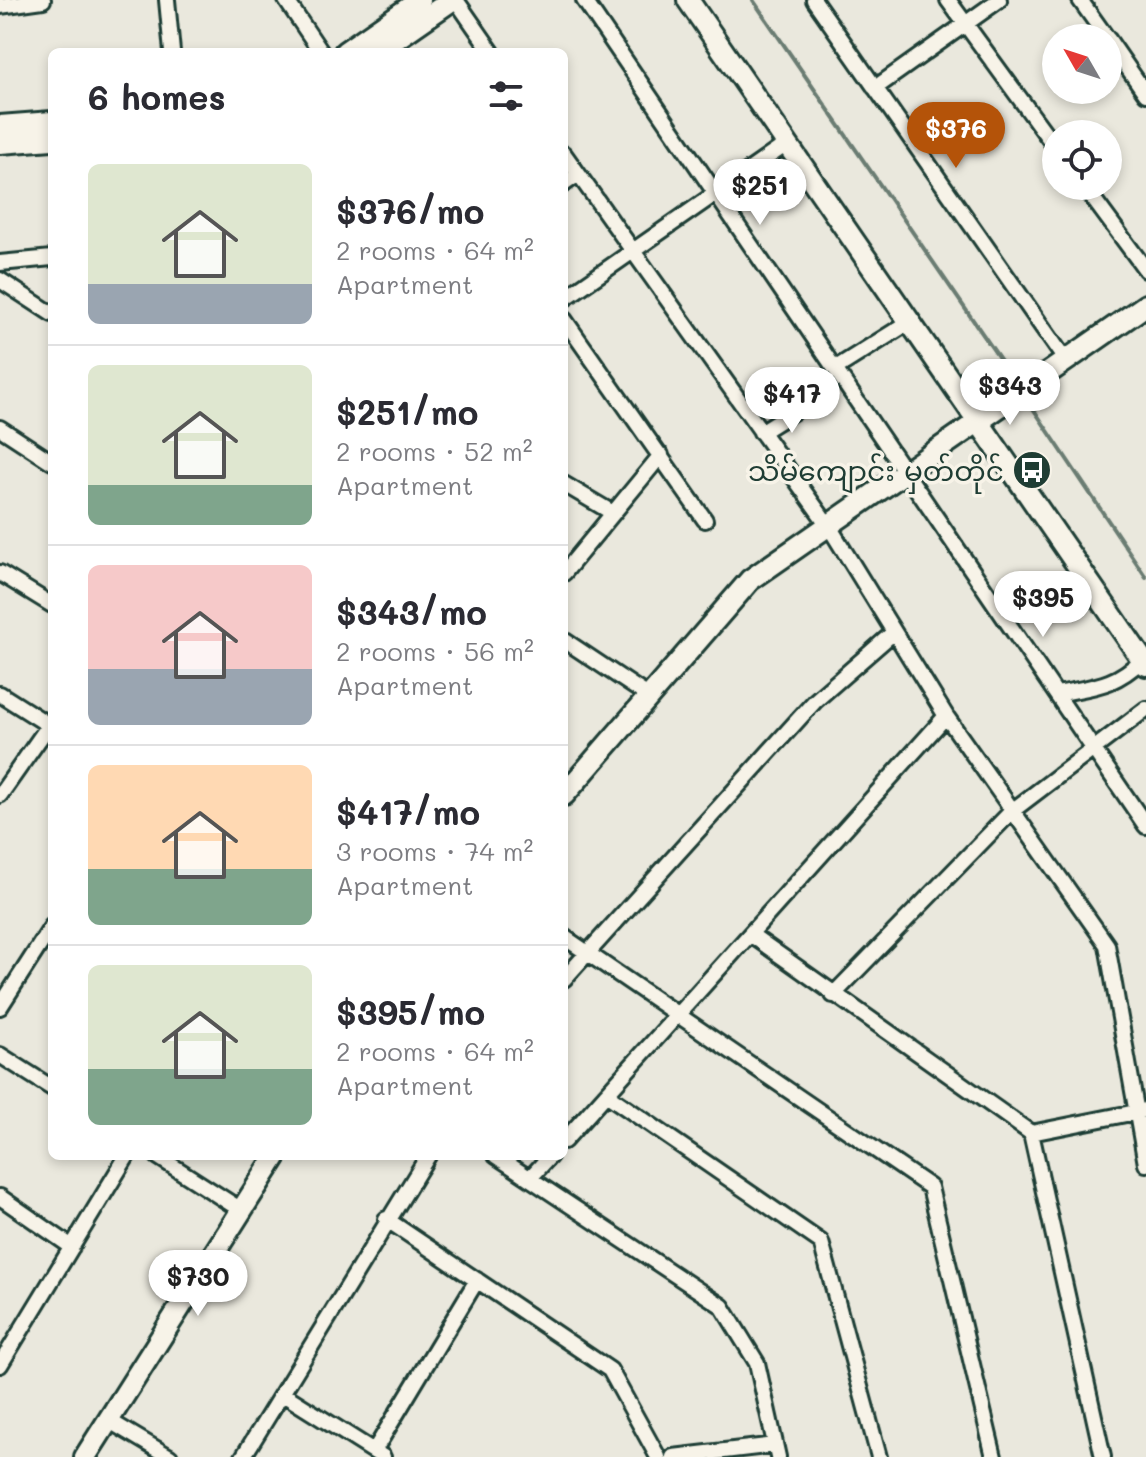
<!DOCTYPE html>
<meta charset="utf-8">
<style>
:root{--surface:#fff;--page:#f7f7f7;--text:#2b2b33;--muted:#7c7c81;--line:#e1e1e2;--accent:#b45309}
body{margin:0;font-family:Mali,"Noto Sans Myanmar",sans-serif;background:var(--page);color:var(--text);height:100vh;display:flex;flex-direction:column;font-size:30px;white-space:nowrap}
*{box-sizing:border-box;margin:0}
p{font-size:26px;color:var(--muted)}
.icon{flex:none;width:44px;height:44px;fill:none;stroke:currentColor;stroke-width:2;stroke-linecap:round;stroke-linejoin:round}
.map{position:relative;flex:1;overflow:hidden}
.details{position:absolute;left:48px;top:48px;width:520px;height:1112px;display:flex;flex-direction:column;background:var(--surface);border-radius:12px;box-shadow:0 4px 12px #0003}
.details>*{flex:none}
.needle{width:52px;rotate:309deg}
.fabs{position:absolute;left:1042px;top:24px;display:grid;gap:16px}
.fabs a{display:grid;place-items:center;width:80px;height:80px;border-radius:50%;background:var(--surface);box-shadow:0 4px 12px #0003;font-size:40px}
.price{position:absolute;translate:-50% -68px;padding:0 18px;border-radius:28px;background:#fff;color:#222;font-size:26px;line-height:52px;filter:drop-shadow(0 2px 4px #0008)}
.price::after{content:'';position:absolute;left:50%;top:48px;width:24px;height:18px;margin-left:-12px;background:inherit;clip-path:polygon(0 0,100% 0,50% 100%)}
.price.current{background:var(--accent);color:#fff}
ul{padding:0;list-style:none}
li{display:flex;align-items:center;gap:24px;height:200px;padding:0 40px}
li+li{border-top:2px solid var(--line)}
li span{display:grid;place-items:center;flex:none;width:224px;height:160px;border-radius:12px;color:#555}
li>.icon{margin-inline-start:auto}
span .icon{width:96px;height:96px;fill:#fffc;stroke-width:1}
li b{font-size:34px}
h2{display:flex;justify-content:space-between;align-items:center;height:96px;padding:0 40px;font-size:34px}
.map>svg:first-child{display:block}
</style>
<div class="map">
<svg width="1146" height="1457" viewBox="0 0 1146 1457">
<rect width="100%" height="100%" fill="#eae8dd"/>
<filter id="ink" filterUnits="userSpaceOnUse"><feTurbulence type="fractalNoise" baseFrequency=".0125" numOctaves="2"/><feDisplacementMap in="SourceGraphic" scale="16" xChannelSelector="R" yChannelSelector="G"/><feConvolveMatrix kernelMatrix="1 2 1 2 8 2 1 2 1" color-interpolation-filters="sRGB"/></filter>
<g filter="url(#ink)">
<g fill="none" stroke-linecap="round" stroke-linejoin="round">
<path stroke="#6a7c72" stroke-width="4" d="M753 0 1019 387
M1026 398 1146 577"/>
<g stroke="#1f3d34" stroke-width="20">
<path id="street" d="M167 0 172 52
M286 0 321 52
M456 0 492 52
M584 0 1146 826
M814 0 1066 361
M948 0 1056 148
M1080 0 1107 38
M0 6 43 0
M1108 39 1146 94
M875 88 999 0
M564 154 830 528 946 716 1107 945 1146 1164
M564 184 578 174
M1084 186 1146 270
M0 263 52 258
M0 280 52 314
M564 299 788 143
M564 319 705 520
M836 368 911 321
M0 428 52 462
M761 432 804 405
M564 484 613 513
M0 573 52 605
M564 573 661 455
M564 640 648 696
M0 694 52 727
M1058 694C1095 686 1113 687 1142 660
M0 795 52 721
M750 934 1031 1133 1103 1457
M564 937 930 1187 994 1457
M564 979 815 701 894 632
M833 995 1012 811 1146 709
M0 1007 52 926
M0 1055 52 1088
M606 1094 821 1242 879 1457
M1031 1133 1146 1110
M564 1141 946 716
M157 1156 241 1210
M496 1156 722 1306 757 1363 778 1457
M530 1178 550 1156
M0 1197 72 1247
M386 1219 610 1370 658 1457
M0 1365 127 1156
M283 1394 383 1457
M108 1420 170 1457
M374 1451 477 1280
M243 1457 428 1156
M673 1457 775 1445"/>
</g>
<g stroke="#1f3d34" stroke-width="26">
<path id="secondary" d="M688 0 1146 665
M345 52 420 0
M377 52 452 0
M0 126 52 122
M0 143 52 139
M564 795 750 580 1146 305
M85 1457 276 1156"/>
</g>
<use href="#street" stroke="#f7f3e8" stroke-width="14"/>
<use href="#secondary" stroke="#f7f3e8" stroke-width="20"/>
</g>
</g>
<defs>
<g id="bus-disc" transform="scale(2)"><circle r="9.5" fill="#1f3d34" stroke="#f7f3e8"/><path d="M-5-6H5V4H4V6H2V4H-2V6H-4V4H-5ZM-3.5-4V0h7V-4ZM-3.5 1.2v1.5H-2V1.2ZM2 1.2v1.5H3.5V1.2Z" fill="#fff"/></g>
</defs>
<g fill-rule="evenodd">
<use href="#bus-disc" x="1032" y="470"/>
</g>
<g text-anchor="middle" dominant-baseline="central" stroke-width="7" stroke-linejoin="round" paint-order="stroke">
<g font-size="28" fill="#1f3d34" stroke="#f7f3e8" text-anchor="end">
<text x="1004" y="470">သိမ်ကျောင်း မှတ်တိုင်</text>
</g>
</g>
</svg>
<div class="fabs">
<a><svg class="needle" viewBox="-14 -14 28 28"><path d="M0-13l5 13h-10z" fill="#e53935"/><path d="M0 13l5-13h-10z" fill="#7c7c81"/></svg></a>
<a><svg class="icon" aria-label="locate" viewBox="0 0 24 24"><circle cx="12" cy="12" r="6"/><path d="M12 2v4M12 18v4M2 12h4M18 12h4"/></svg></a>
</div>
<b class="price current" style="left:956px;top:170px">$376</b>
<b class="price" style="left:760px;top:227px">$251</b>
<b class="price" style="left:1010px;top:427px">$343</b>
<b class="price" style="left:792px;top:435px">$417</b>
<b class="price" style="left:1043px;top:639px">$395</b>
<b class="price" style="left:198px;top:1318px">$730</b>
<section class="details">
<h2>6 homes<svg class="icon" aria-label="filters" viewBox="0 0 24 24"><path d="M4 7h16M4 17h16"/><circle cx="9" cy="7" r="2"/><circle cx="15" cy="17" r="2"/></svg></h2>
<ul>
<li><span style="background:linear-gradient(#dfe7d0 75%,#9aa5b1 0)"><svg class="icon" aria-label="home" viewBox="0 0 24 24"><path d="M3 11l9-7 9 7M6 9v11h12V9"/></svg></span><div><b>$376/mo</b><p>2 rooms · 64 m²</p><p>Apartment</p></div></li>
<li><span style="background:linear-gradient(#dfe7d0 75%,#7fa58c 0)"><svg class="icon" aria-label="home" viewBox="0 0 24 24"><path d="M3 11l9-7 9 7M6 9v11h12V9"/></svg></span><div><b>$251/mo</b><p>2 rooms · 52 m²</p><p>Apartment</p></div></li>
<li><span style="background:linear-gradient(#f6c9c9 65%,#9aa5b1 0)"><svg class="icon" aria-label="home" viewBox="0 0 24 24"><path d="M3 11l9-7 9 7M6 9v11h12V9"/></svg></span><div><b>$343/mo</b><p>2 rooms · 56 m²</p><p>Apartment</p></div></li>
<li><span style="background:linear-gradient(#ffd9b3 65%,#7fa58c 0)"><svg class="icon" aria-label="home" viewBox="0 0 24 24"><path d="M3 11l9-7 9 7M6 9v11h12V9"/></svg></span><div><b>$417/mo</b><p>3 rooms · 74 m²</p><p>Apartment</p></div></li>
<li><span style="background:linear-gradient(#dfe7d0 65%,#7fa58c 0)"><svg class="icon" aria-label="home" viewBox="0 0 24 24"><path d="M3 11l9-7 9 7M6 9v11h12V9"/></svg></span><div><b>$395/mo</b><p>2 rooms · 64 m²</p><p>Apartment</p></div></li>
</ul>
</section>
</div>
